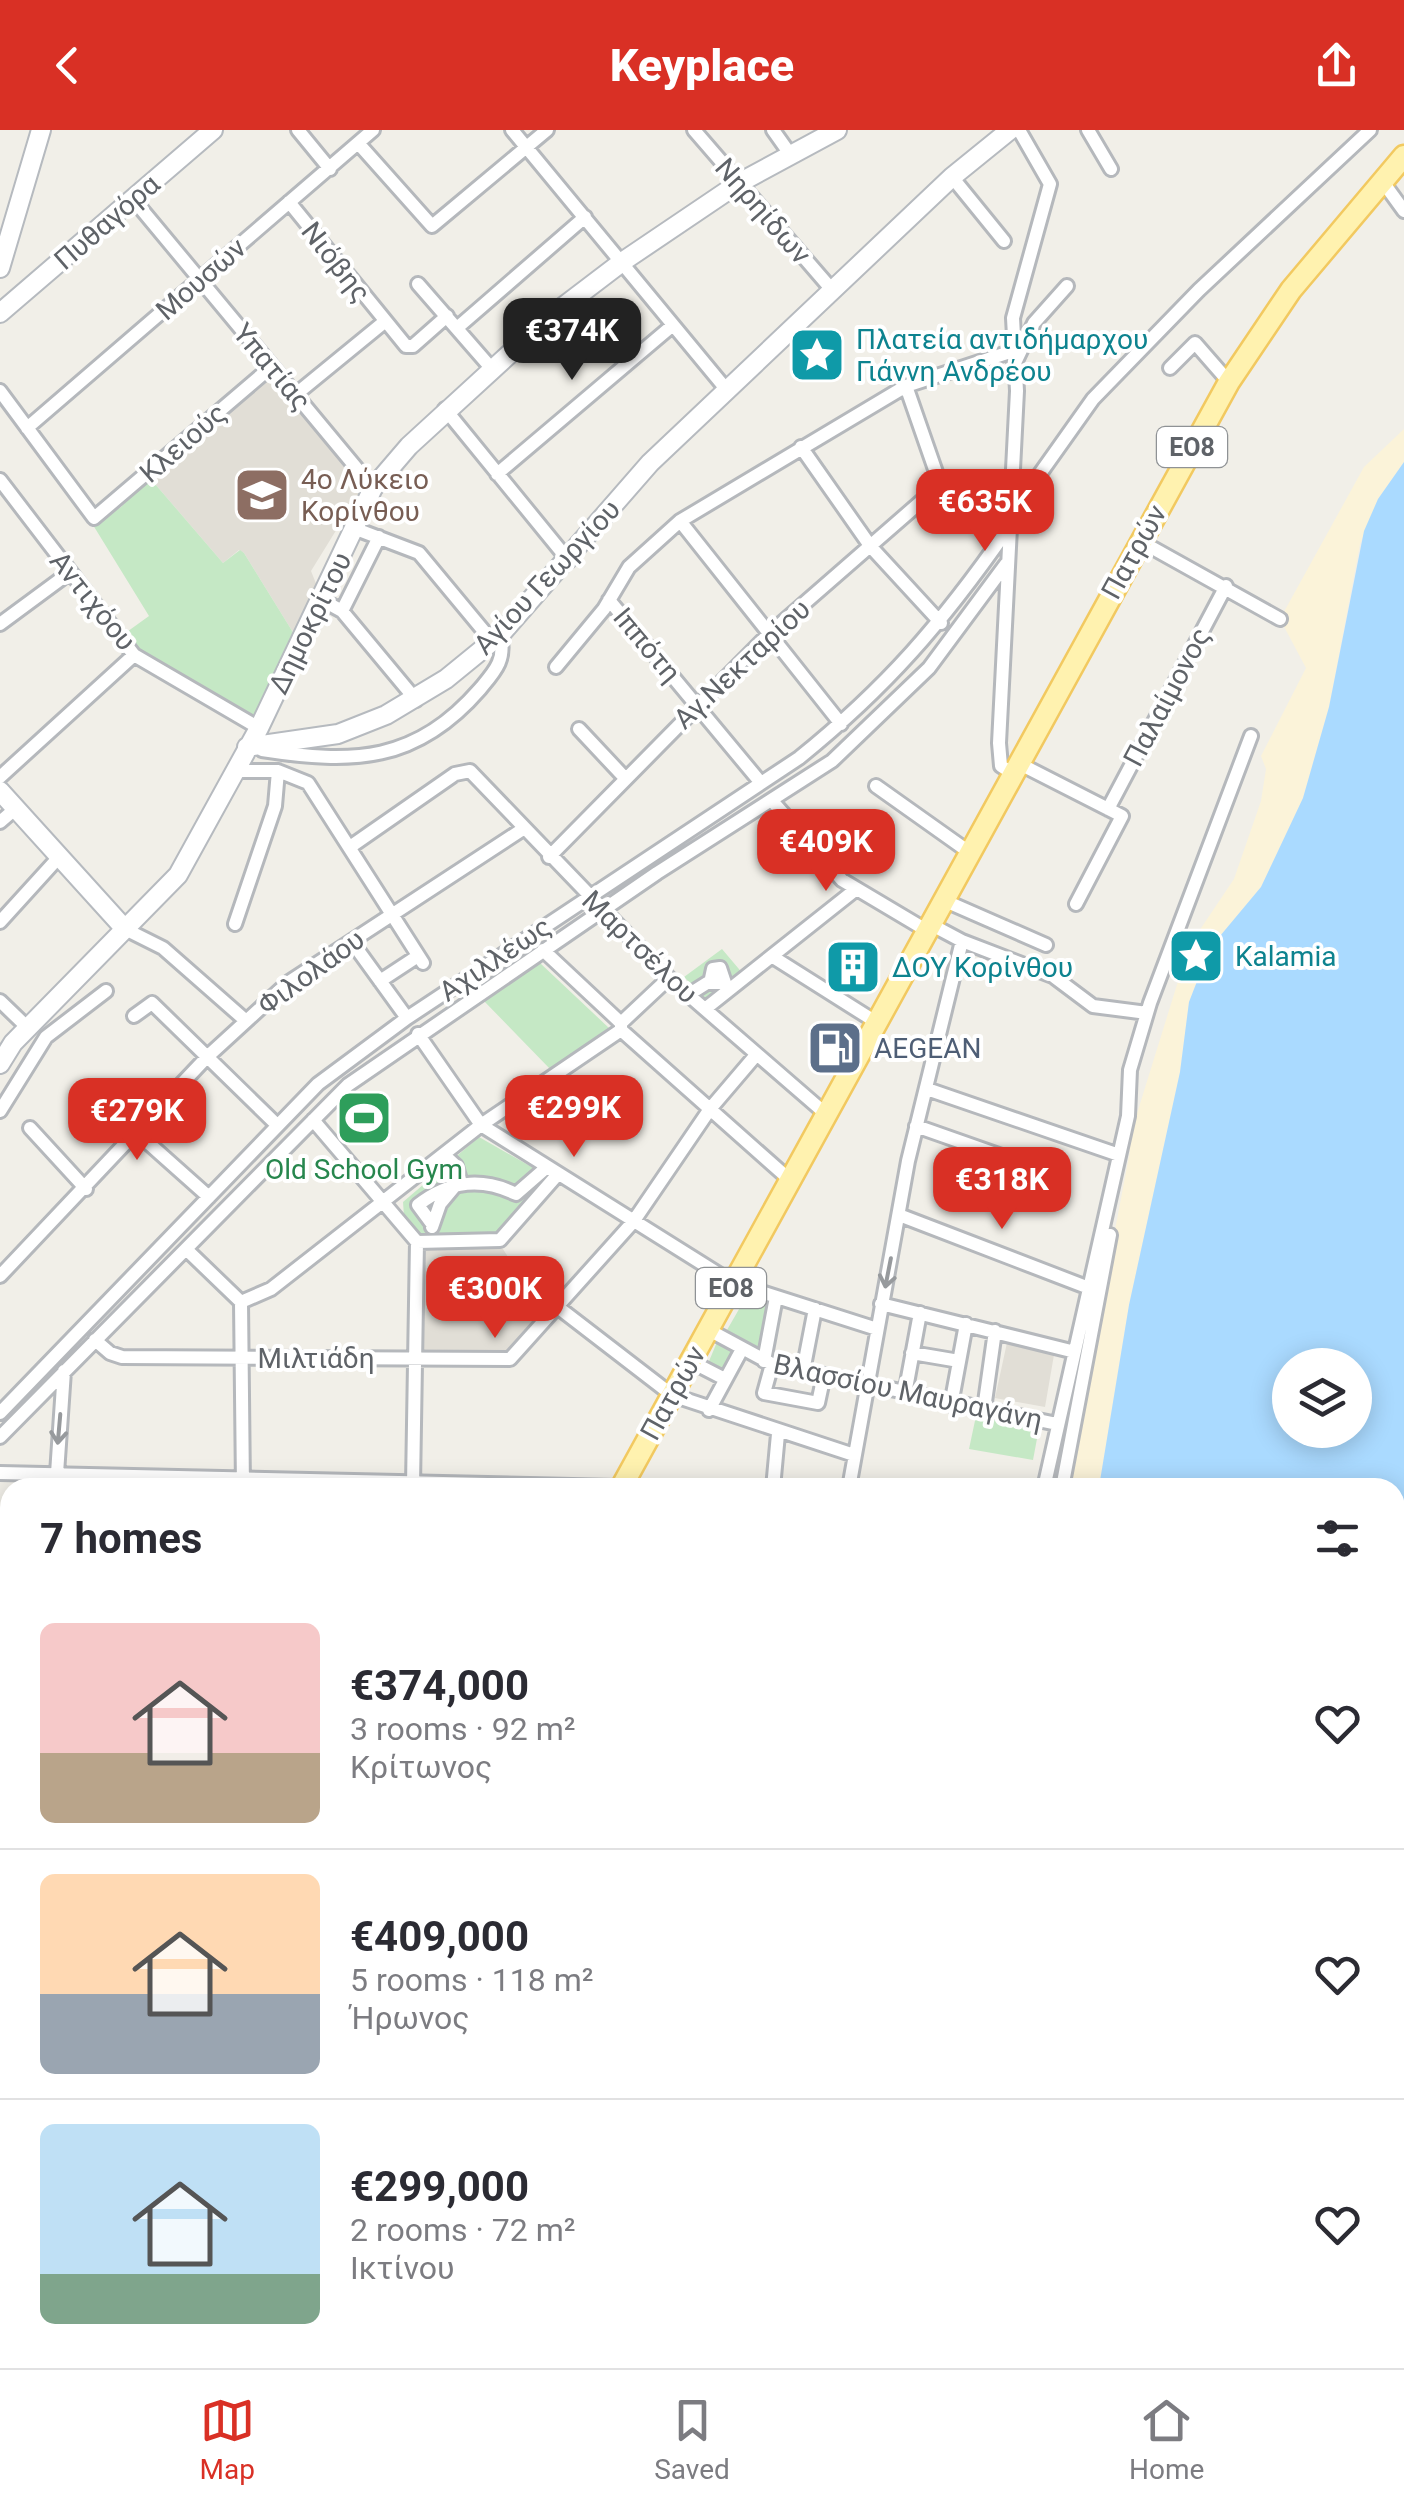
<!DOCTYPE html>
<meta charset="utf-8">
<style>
:root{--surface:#fff;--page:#f7f7f7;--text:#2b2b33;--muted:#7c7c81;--line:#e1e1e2;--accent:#d93025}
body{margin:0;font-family:Roboto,sans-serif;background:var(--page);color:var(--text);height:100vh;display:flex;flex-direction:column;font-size:38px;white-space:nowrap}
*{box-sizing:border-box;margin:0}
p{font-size:32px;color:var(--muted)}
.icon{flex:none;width:55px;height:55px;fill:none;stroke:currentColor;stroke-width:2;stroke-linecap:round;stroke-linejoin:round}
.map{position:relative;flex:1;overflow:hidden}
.details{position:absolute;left:0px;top:1348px;width:1405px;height:892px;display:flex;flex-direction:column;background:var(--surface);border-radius:30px 30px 0 0;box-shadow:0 5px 25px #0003}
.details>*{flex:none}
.tools{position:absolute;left:1272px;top:1218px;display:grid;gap:20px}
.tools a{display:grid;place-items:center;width:100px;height:100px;border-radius:50%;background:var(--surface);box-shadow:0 5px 25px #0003;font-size:50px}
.price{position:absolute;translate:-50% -85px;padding:0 22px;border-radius:20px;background:var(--accent);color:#fff;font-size:32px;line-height:65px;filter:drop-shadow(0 2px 5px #0008)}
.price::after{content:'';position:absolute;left:50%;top:60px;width:30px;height:22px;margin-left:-15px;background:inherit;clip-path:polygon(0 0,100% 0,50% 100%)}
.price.active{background:#222;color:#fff}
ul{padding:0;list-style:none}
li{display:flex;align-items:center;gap:30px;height:250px;padding:0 40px}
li+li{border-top:2px solid var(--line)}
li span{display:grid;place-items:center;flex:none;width:280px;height:200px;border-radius:15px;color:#555}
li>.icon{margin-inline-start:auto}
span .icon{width:120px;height:120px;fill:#fffc;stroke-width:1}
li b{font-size:42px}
h2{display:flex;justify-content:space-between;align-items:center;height:120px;padding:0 40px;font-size:42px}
header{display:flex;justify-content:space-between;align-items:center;height:130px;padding:0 40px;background:var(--accent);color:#fff;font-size:45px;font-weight:800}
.tabs{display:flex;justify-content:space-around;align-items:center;height:140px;border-top:2px solid var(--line);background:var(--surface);font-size:28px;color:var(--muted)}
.tabs a{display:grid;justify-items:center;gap:5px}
.tabs .active{color:var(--accent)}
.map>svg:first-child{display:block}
</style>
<header><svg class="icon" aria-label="back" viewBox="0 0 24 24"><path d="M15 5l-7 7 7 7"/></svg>Keyplace<svg class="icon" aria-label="share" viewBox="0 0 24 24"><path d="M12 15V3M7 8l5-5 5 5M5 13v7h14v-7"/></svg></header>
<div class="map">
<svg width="1404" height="2238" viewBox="0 0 1404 2238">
<rect width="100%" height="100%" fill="#f1efe8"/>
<path fill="#e1ded6" d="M271 243 361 354 358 375 348 381 311 441 317 456 294 504 244 423 239 420 223 433 149 347Z
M424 1116H501L528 1158 551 1175 512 1218 499 1223 418 1220Z
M1008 1208 1055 1219 1045 1277 995 1268Z"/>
<path fill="#c5e8c5" d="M149 347 223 433 240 420 244 423 294 504 254 589 136 522 124 504 149 486 93 395 121 377Z
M722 819 744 845 709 872 684 847Z
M540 833 609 898 551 940 483 870Z
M479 1007 551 1048 502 1104 422 1106 404 1086 403 1072Z
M746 1167 769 1176 760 1219 727 1200Z
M717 1212 735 1221 725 1242 707 1236Z
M976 1286 1039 1298 1033 1330 969 1319Z"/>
<path fill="#fbf3d9" d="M1404 299V332L1378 369 1360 414 1329 577 1303 668 1261 757 1210 818 1189 872 1180 942 1129 1175 1099 1357 1066 1358 1130 1021 1126 1019 1189 816 1234 749 1261 671 1266 639 1261 626 1306 538 1280 489 1364 337Z"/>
<path fill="#aadaff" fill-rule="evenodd" d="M1404 332V2238H959L960 2230H1395V1358L1099 1357 1129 1175 1180 942 1189 872 1210 818 1261 757 1303 668 1329 577 1364 401 1378 369ZM1290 1235H1355V1300H1290Z"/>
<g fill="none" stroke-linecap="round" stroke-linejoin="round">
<g stroke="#b5b8bc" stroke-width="18">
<path id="street" d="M298 0 330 39
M512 0 726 259
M694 0 833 161
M773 0 790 24
M1088 0 1111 39
M358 13 432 96 547 0
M952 47 1004 111
M1383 52 1404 81
M133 69 373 358
M289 72 406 216H413L447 186
M418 154 492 239
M457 198 585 87
M1014 235 1034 193 1067 156
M1170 238 1195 213 1229 252
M0 261 94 388 271 237
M295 265 383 193
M445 279 569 431
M27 298 373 0
M801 317 871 417 941 493
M497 344 673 195
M0 350 134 525 259 598
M1010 386 1093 269 1199 160 1370 0
M680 391 841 594
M356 399 419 423 492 511
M1140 411 1280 489
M322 470 342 481 416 570
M609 470 761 653
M342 481 379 407
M0 494 69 443
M556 537 604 479 629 437 680 391 906 256 1013 221
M579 599 624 647
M262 620C353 634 416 633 480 559 495 541 506 530 500 505
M1018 633 1122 686 1076 774
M236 641H278L308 653 423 833
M1012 643 1001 636 999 613 1017 261 1013 188 1050 54 1019 0
M0 647 134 525
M876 656 969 722
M773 672 842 750 926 800
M1108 679 1226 456
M0 692 15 679
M350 717 455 644 470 641 669 848 826 984
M549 727 768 505 932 362 938 348 906 256
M943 770 1046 815
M0 792 59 727
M235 794 275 676 278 641
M125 799 163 818 245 890
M962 811 1053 846 1093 876 1147 883
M352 812 407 888
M543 820 621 893
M773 827 876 892
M380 851 418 826
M688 865 707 853H725L720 838 713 839 710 853
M0 871 28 898
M705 879 855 760
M134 886 152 873 276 994
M621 900 790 1050
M418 904 481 995 733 1153 877 1199
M927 959 1119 1025
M0 981 46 907 106 861
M313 990 417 1112 413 1355
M916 996 1030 1036 1034 1044 1029 1061
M30 998 86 1059
M136 1002 209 1067
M899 1085 1089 1158
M432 1094 418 1075C448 1051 482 1047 516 1064L547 1037
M432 1097 440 1074 460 1050 456 1036 444 1025
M417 1112 500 1110 558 1044
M186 1119 241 1172 243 1358
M0 1146 207 927 289 852 523 699
M241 1172 271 1159 481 995 621 900V893L669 848
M881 1174 1071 1221
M559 1178 672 1265 854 1325
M707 1199 772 1234 1057 1294
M95 1210 110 1223 122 1227 510 1229 633 1092 710 979 756 925
M912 1223 959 1231
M690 1231 725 1249
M764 1231 776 1167
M772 1234 764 1263 818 1273 824 1245
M803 1241 815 1179
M905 1264 920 1183
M951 1275 966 1194
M984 1279 995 1201
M709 1280 742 1219
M0 1283 318 954 407 888 799 628C887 557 942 493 1007 400
M0 1307 348 955 657 743 832 631 929 538 1006 434
M0 1343 660 1358
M56 1358 64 1241
M773 1358 778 1304
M849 1358 908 1031 962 811 930 794
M1044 1358 1128 986 1130 940 1150 873 1251 606
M1062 1358 1110 1105
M0 1490H10
M0 1632H10
M0 1954H10
M0 2115 10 2122
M0 2143 10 2153
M77 2230 96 2238
M105 2230 112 2238
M239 2238V2230
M411 2238V2230
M587 2238V2230
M734 2238V2230
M913 2238V2230"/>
</g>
<g stroke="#b6babf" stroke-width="22">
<path id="secondary" d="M0 138 41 0
M0 183 213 0
M247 617 338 604 386 585 446 549 500 505 650 333 952 47 1010 0
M0 661 125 799
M0 934 13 913 178 745 259 598 373 358 409 316 551 186 622 132 739 53 837 0
M0 1781H10
M0 1805H10"/>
</g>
<g stroke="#f2c960" stroke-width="25">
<path id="primary" d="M621 1358 1229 252 1291 160 1404 26
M132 2238 136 2230"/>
</g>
<use href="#street" stroke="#fff" stroke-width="12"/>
<use href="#secondary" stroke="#fff" stroke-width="18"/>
<use href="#primary" stroke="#fff2af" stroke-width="20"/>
</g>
<defs><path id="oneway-shaft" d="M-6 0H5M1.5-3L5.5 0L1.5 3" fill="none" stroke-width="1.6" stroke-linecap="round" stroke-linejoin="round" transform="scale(2.5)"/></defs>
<g stroke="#979a9d">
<use href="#oneway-shaft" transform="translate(888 1143) rotate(101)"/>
<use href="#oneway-shaft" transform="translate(59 1299) rotate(95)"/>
</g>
<defs>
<g id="sight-square" transform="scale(2.875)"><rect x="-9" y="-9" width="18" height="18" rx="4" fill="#0f9aa8" stroke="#fff"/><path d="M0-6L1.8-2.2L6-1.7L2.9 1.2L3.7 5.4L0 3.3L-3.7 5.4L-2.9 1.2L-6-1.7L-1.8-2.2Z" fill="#fff"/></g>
<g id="school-square" transform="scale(2.875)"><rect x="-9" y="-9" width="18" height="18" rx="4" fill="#8d6e63" stroke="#fff"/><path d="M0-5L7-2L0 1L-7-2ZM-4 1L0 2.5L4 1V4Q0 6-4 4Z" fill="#fff"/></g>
<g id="building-square" transform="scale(2.875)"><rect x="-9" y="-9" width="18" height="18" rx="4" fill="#0f9aa8" stroke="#fff"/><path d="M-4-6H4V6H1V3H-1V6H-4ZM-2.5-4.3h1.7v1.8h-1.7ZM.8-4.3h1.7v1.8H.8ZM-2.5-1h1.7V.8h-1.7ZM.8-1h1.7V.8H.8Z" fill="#fff"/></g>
<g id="fuel-square" transform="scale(2.875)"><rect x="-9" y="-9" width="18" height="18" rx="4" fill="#5c6f8a" stroke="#fff"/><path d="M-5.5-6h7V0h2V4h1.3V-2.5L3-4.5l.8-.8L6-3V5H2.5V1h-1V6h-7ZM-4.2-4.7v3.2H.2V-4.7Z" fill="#fff"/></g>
<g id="stadium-square" transform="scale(2.875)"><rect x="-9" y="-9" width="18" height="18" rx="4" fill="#2e9e5b" stroke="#fff"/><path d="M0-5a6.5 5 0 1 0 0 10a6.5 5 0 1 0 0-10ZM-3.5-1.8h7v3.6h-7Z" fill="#fff"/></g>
</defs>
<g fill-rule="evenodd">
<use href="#sight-square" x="817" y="225"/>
<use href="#school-square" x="262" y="365"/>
<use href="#sight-square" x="1196" y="826"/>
<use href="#building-square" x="853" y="837"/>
<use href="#fuel-square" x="835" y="918"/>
<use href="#stadium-square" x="364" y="988"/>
</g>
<g text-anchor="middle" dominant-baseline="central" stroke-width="8" stroke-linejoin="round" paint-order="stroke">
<g fill="#fff" stroke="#8f9295" stroke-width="2.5">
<rect x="1157" y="297" width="70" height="40" rx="8"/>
<rect x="696" y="1138" width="70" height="40" rx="8"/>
</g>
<g font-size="25" font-weight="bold" fill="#5f6368">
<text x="1192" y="317">ΕΟ8</text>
<text x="731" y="1158">ΕΟ8</text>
</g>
<g font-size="28" fill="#5f6368" stroke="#fff">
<text transform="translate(763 81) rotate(49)">Νηρηίδων</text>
<text transform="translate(107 92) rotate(-41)">Πυθαγόρα</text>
<text transform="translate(336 132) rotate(52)">Νιόβης</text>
<text transform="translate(201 149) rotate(-41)">Μουσών</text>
<text transform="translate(272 237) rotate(50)">Υπατίας</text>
<text transform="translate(183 313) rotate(-41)">Κλειούς</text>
<text transform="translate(1134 422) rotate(-61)">Πατρών</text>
<text transform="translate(547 447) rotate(-47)">Αγίου Γεωργίου</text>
<text transform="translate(93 471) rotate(51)">Αντιχόου</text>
<text transform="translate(310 493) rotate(-64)">Δημοκρίτου</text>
<text transform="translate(647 515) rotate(50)">Ιππότη</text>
<text transform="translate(742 534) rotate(-43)">Αγ.Νεκταρίου</text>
<text transform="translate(1167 567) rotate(-62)">Παλαίμονος</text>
<text transform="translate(640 817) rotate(44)">Μαρτσέλου</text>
<text transform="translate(495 829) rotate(-34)">Αχιλλέως</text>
<text transform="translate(311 842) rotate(-36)">Φιλολάου</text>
<text x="316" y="1228">Μιλτιάδη</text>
<text transform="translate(908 1262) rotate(12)">Βλασσίου Μαυραγάνη</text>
<text transform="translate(673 1263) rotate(-61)">Πατρών</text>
</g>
<g font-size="28" fill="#0d838f" stroke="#fff" text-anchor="start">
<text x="856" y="209">Πλατεία αντιδήμαρχου<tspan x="856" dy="32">Γιάννη Ανδρέου</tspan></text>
<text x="1235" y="826">Kalamia</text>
<text x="892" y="837">ΔΟΥ Κορίνθου</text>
</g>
<g font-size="28" fill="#785e54" stroke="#fff" text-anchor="start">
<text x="301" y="349">4ο Λύκειο<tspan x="301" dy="32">Κορίνθου</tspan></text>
</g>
<g font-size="28" fill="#4e5e75" stroke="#fff" text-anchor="start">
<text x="874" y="918">AEGEAN</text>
</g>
<g font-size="28" fill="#27864d" stroke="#fff">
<text x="364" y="1039">Old School Gym</text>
</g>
</g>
</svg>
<div class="tools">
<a><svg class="icon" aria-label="layers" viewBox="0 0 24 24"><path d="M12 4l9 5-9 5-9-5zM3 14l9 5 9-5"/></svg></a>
</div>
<b class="price active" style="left:572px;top:253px">€374K</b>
<b class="price" style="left:985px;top:424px">€635K</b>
<b class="price" style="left:826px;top:764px">€409K</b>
<b class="price" style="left:574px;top:1030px">€299K</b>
<b class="price" style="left:137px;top:1033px">€279K</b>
<b class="price" style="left:1002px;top:1102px">€318K</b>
<b class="price" style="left:495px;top:1211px">€300K</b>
<section class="details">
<h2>7 homes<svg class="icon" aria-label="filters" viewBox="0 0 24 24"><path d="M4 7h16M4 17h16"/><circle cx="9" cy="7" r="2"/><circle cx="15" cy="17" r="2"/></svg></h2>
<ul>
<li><span style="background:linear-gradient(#f6c9c9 65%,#b9a48a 0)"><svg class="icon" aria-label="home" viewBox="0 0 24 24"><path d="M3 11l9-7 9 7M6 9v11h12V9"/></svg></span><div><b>€374,000</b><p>3 rooms · 92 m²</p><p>Κρίτωνος</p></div><svg class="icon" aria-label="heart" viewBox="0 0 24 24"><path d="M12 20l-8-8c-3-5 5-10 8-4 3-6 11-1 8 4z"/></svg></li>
<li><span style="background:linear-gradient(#ffd9b3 60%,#9aa5b1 0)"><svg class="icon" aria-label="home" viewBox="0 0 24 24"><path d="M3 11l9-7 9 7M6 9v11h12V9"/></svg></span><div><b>€409,000</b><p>5 rooms · 118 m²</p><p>Ήρωνος</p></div><svg class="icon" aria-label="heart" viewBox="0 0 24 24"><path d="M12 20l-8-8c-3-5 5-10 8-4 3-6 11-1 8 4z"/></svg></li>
<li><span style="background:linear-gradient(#bfe0f5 75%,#7fa58c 0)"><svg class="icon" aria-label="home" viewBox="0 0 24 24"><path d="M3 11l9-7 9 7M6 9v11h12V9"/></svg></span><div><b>€299,000</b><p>2 rooms · 72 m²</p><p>Ικτίνου</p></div><svg class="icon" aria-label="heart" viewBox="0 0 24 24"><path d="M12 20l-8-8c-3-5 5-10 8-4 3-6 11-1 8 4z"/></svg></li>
</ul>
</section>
</div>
<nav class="tabs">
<a class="active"><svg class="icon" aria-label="map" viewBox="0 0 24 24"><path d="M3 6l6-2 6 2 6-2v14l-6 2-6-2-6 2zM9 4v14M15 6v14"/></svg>Map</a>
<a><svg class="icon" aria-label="saved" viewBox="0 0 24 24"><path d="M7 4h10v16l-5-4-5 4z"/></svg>Saved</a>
<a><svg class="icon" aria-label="home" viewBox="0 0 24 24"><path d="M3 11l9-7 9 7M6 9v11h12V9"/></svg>Home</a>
</nav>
